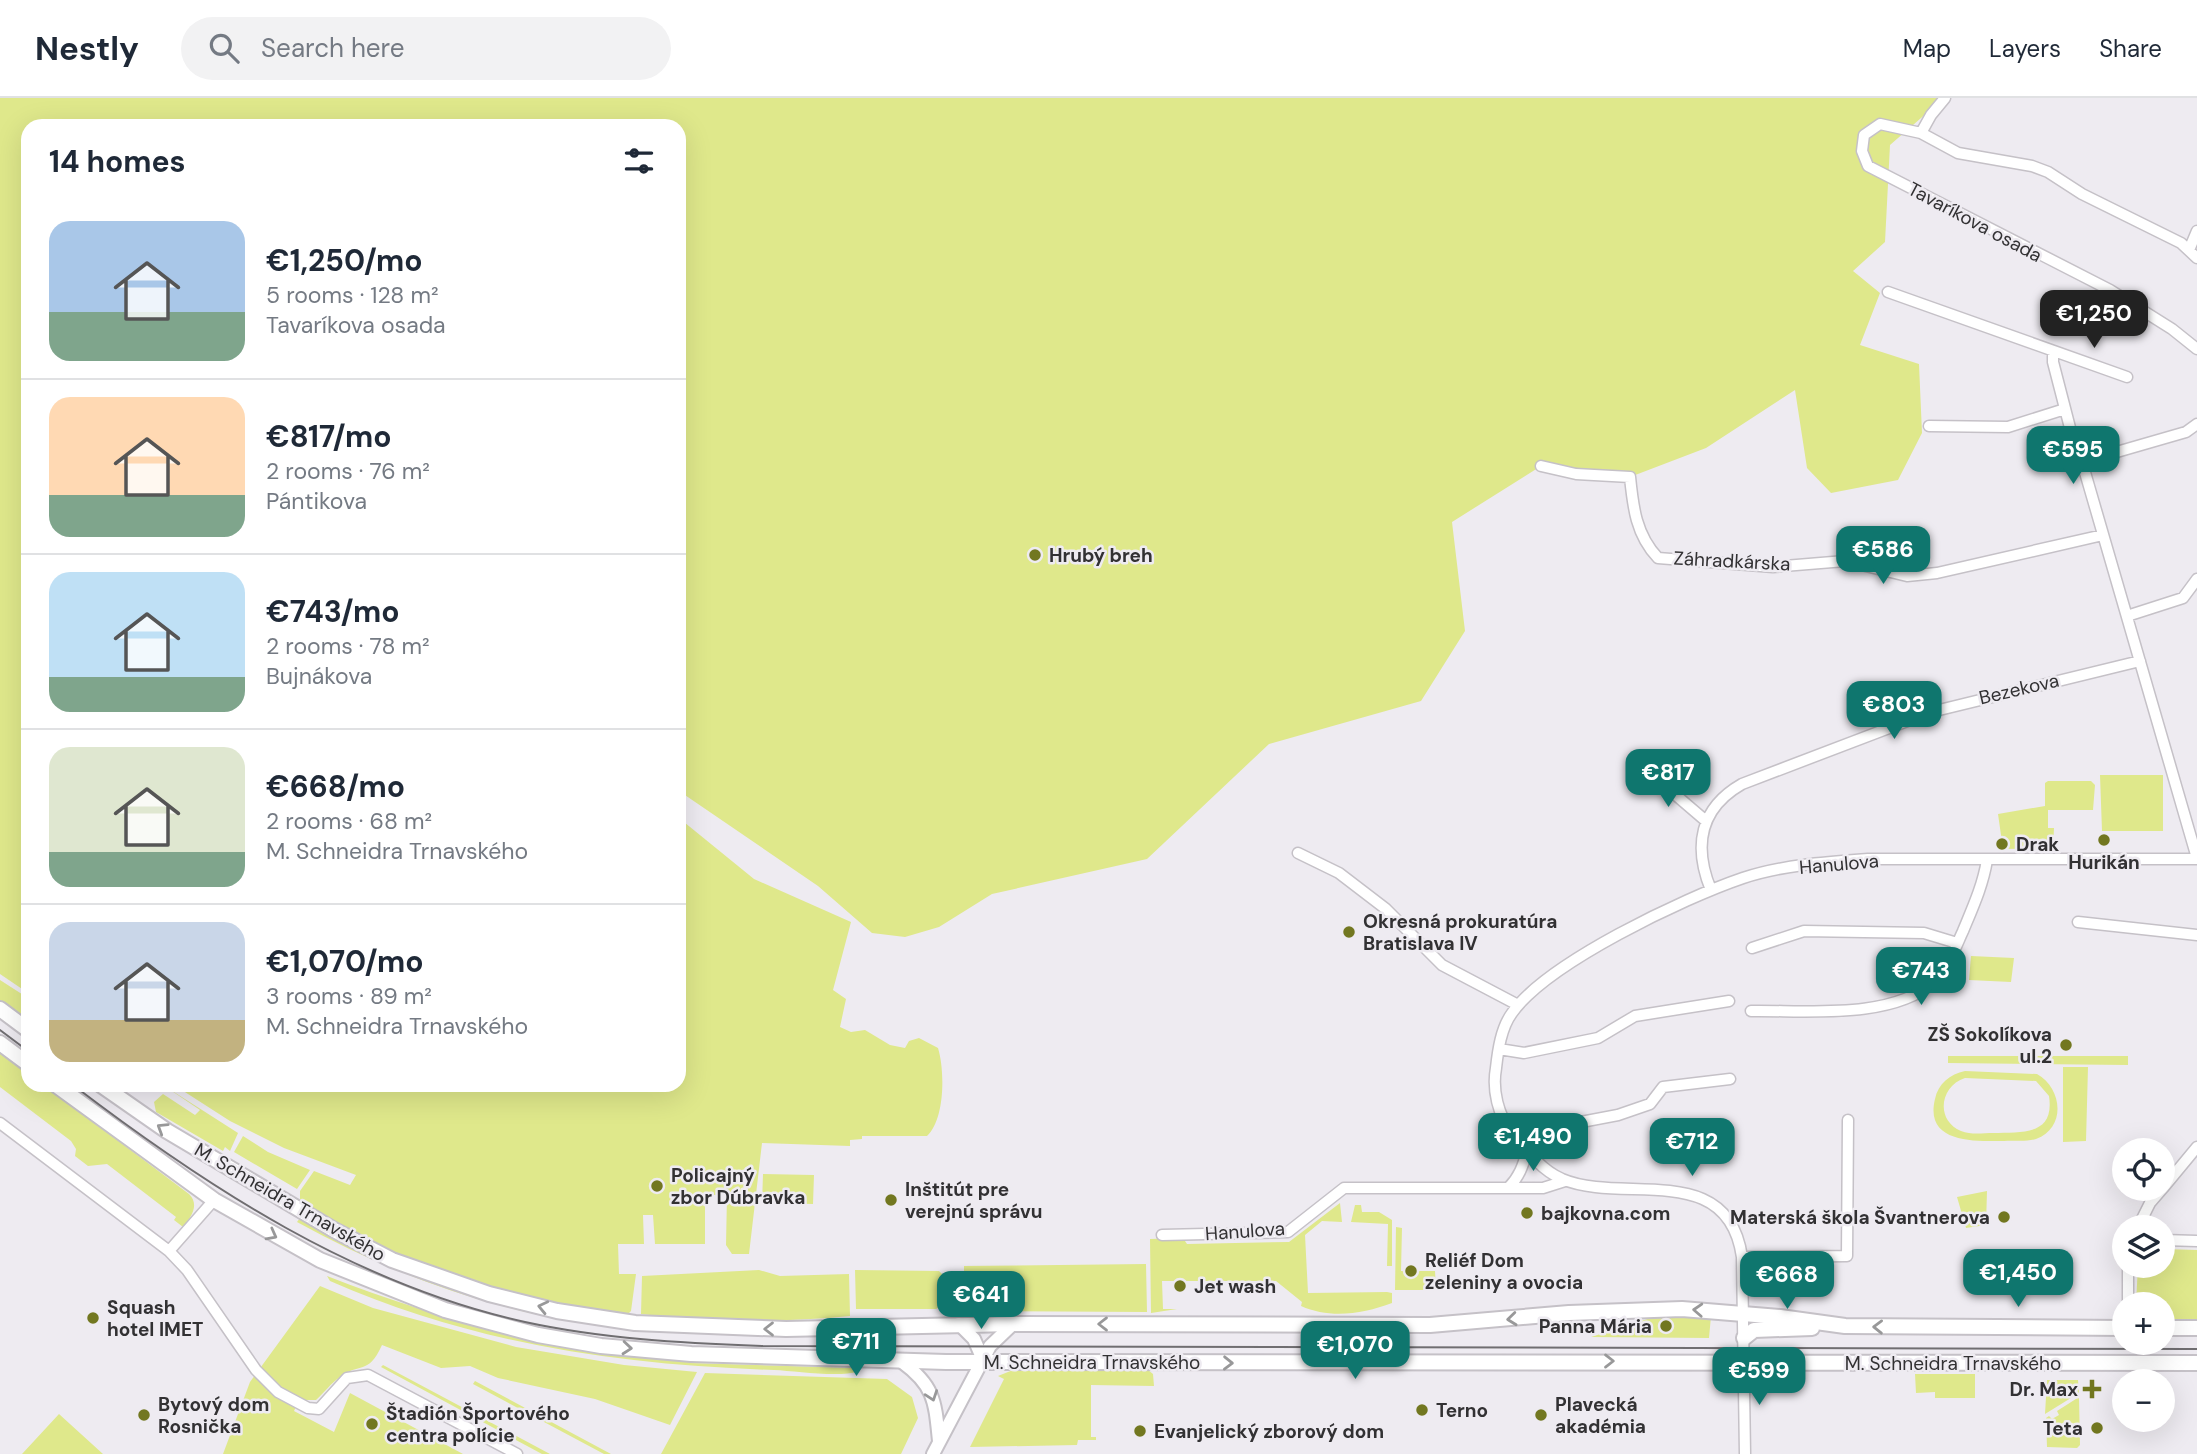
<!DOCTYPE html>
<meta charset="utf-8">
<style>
:root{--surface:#fff;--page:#f2f2f3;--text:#1f2937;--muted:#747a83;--line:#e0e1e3;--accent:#0f766e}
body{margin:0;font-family:"DM Sans",sans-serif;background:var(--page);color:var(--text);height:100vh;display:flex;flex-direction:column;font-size:26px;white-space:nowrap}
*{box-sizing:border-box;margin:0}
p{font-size:23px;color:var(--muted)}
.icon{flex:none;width:38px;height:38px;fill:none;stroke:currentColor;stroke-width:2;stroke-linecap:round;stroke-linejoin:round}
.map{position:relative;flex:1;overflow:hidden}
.panel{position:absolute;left:21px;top:21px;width:665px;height:973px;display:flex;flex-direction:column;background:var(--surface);border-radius:21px;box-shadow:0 7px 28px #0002}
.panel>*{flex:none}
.buttons{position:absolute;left:2112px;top:1040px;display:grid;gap:14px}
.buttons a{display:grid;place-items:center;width:63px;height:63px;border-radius:50%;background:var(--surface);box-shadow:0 7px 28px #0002;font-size:35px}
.price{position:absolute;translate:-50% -60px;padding:0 16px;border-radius:14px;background:var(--accent);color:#fff;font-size:23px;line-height:46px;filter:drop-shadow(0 2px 4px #0008)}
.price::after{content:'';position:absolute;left:50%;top:42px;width:21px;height:16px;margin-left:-10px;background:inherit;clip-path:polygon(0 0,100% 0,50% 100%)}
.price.current{background:#222;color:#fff}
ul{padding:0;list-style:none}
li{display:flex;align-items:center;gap:21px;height:175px;padding:0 28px}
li+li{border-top:2px solid var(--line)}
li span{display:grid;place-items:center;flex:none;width:196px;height:140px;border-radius:21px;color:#555}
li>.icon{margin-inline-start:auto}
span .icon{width:84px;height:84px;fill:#fffc;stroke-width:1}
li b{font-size:30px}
h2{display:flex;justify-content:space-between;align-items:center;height:84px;padding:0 28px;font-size:30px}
header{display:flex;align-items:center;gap:42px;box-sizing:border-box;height:98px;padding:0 35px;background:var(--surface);border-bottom:2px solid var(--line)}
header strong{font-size:33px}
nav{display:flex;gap:38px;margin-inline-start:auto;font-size:24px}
.search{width:490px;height:63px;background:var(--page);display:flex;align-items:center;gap:18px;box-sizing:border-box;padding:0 24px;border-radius:38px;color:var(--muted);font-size:26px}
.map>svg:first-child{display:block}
</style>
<header>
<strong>Nestly</strong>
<div class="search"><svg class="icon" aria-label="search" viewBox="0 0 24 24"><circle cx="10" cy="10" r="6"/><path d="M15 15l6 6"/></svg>Search here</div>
<nav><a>Map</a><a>Layers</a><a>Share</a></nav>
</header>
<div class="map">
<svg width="2197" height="1356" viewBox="0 0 2197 1356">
<rect width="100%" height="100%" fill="#eeebf1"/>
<path fill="#dfe88b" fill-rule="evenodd" d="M0 0H1944L1890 47 1885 144 1853 173 1880 195 1860 247 1919 266 1922 335 1898 382 1831 395 1807 370 1795 292 1706 350 1630 379 1541 368 1452 424 1465 533 1421 603 1269 646 1147 761 992 796 939 829 905 839 872 835 818 788 679 693V28H28V895L0 876Z
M2100 677H2163V733H2102Z
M2048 683H2091L2095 687 2093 712H2048V730H2054L2053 750 2003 751 1998 716 2045 708V685Z
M679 720 754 781 851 824 833 892 846 901 840 929 851 934 865 932 890 947 905 950 909 943 919 940 938 950C945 973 945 1021 927 1038H862V1041L850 1042V1048L762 1045 749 1156H732L726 1147 727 1097H705V1146H655L653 1117H643L644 1146H618L619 1176H636L631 1213 627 1217C513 1207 394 1168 300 1101V1093L314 1073 350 1087 356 1077 284 1050 230 1023 174 987H679Z
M1971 858 2014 860 2011 884 1969 882Z
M0 882 28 900V923L0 902Z
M0 954 28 975V987H44L189 1096C200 1107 191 1119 183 1129L174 1122 176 1119 107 1066 88 1068 75 1058 76 1051 71 1043 0 989Z
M1948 958H2128V967L1948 965Z
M2063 969H2088L2086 1043 2063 1044Z
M1965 973 2037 976C2062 990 2067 1029 2036 1041 2027 1044 2014 1042 2004 1043 1976 1043 1924 1046 1935 1001 1938 986 1950 976 1965 973ZM1965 980 2036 983 2049 998C2055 1038 2022 1034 1993 1035 1983 1035 1971 1037 1961 1033 1935 1022 1940 988 1965 980Z
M163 987 238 1035 230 1053 225 1049 223 1053 156 1014 154 1004 163 996 195 1017 200 1012Z
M243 1038 268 1054 310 1072 297 1091 234 1054Z
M763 1076 814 1077 813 1106 762 1105Z
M1987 1093 1986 1127 1966 1130 1957 1099Z
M1340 1105 1342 1124 1322 1123 1305 1137 1308 1195 1387 1194 1392 1195V1205C1363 1216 1330 1221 1301 1208L1302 1204 1276 1183H1162L1163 1211H1177L1151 1215 1150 1141 1183 1140 1187 1146 1289 1144Z
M1355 1107H1361L1362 1114H1379L1392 1122V1168H1387L1388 1126 1351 1124Z
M300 1120 411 1177 474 1199 564 1222C469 1204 382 1171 297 1124Z
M1396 1129 1402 1130 1401 1173H1435L1436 1192H1395Z
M2163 1151 2197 1152V1225L2163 1224V1206H2136L2138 1167H2163Z
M1146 1166 1147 1214 986 1213 971 1212 964 1205V1168Z
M759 1172 780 1178 849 1176 850 1218C781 1225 710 1224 641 1216L642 1178Z
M855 1172 939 1173C952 1184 951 1204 936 1211H856Z
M327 1178C445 1224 563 1254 690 1262V1265L856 1270 859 1273C840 1280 796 1273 774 1272 618 1267 474 1246 330 1183Z
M320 1188 373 1210 516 1249 624 1267 697 1274 670 1327 595 1301 498 1280 470 1268 441 1270 382 1247C368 1278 359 1264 340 1279 331 1285 324 1295 316 1302H299L294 1313 334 1334 350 1295 463 1356H223L250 1284Z
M1660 1217 1711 1218 1709 1240 1591 1239Z
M383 1267 550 1356H542L381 1269Z
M1018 1270 1148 1272 1153 1276 1154 1288 1091 1287V1339H1096V1342H1078L1077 1347 970 1349 1004 1281 998 1278Z
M705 1275 887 1281 912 1299 918 1320 901 1356H661Z
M1915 1276H1975V1300H1935V1294L1916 1295Z
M2047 1282H2078L2079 1295 2045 1316Z
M475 1283 611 1356H604L473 1286Z
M2079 1299 2080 1347 2077 1350 2047 1349 2046 1320 2049 1318 2052 1321 2059 1317 2057 1313Z
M59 1316 103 1356H22Z"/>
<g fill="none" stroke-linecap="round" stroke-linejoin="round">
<g stroke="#c5c1c7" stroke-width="13">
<path id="minor" d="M1921 35 1931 17 1945 0
M2189 152 2197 133
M2197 160 2181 145 2082 96 2048 74 2032 68 1958 55 1921 35 1880 26 1864 37 1862 53 1868 68 2110 192 2172 231 2197 251
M1888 194 2127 279
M2053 254V264L2076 353 2082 364 2197 760
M1929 328 2008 329 2065 311
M2082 364 2186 334 2197 326
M1541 368 1576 376 1630 379C1633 409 1636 437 1658 460L1773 469 1845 463 1907 478 1937 475 2103 437
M2127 518 2183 500 2197 481
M1650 675 1706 723
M1298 755 1339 775 1386 811 1442 867 1518 907
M1711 792C1693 748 1700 710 1742 686L1931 614 2140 563
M2078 824 2197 837
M1752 850 1804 833 1924 835 1957 845
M1751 913C1805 912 1891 922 1934 884 1947 873 1956 848 1963 833 1973 809 1983 787 1987 762
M1499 951 1524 955 1598 940 1635 918 1729 903
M0 1025 169 1153 187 1172 256 1272 278 1294 308 1310 319 1311 347 1280 368 1277 517 1356
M1508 1090C1529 1070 1524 1044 1539 1032L1618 1017 1650 1006 1663 989 1730 981
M2163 1090 2197 1049
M2138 1129 2150 1105 2163 1090
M1162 1137 1288 1134 1344 1090H1543L1565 1083
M2163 1142 2197 1143
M169 1153 214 1102
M1742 1159 1847 1158 1848 1022
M2128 1206V1167
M1745 1356 1742 1159C1728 1061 1623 1107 1562 1081 1542 1073 1525 1051 1512 1035 1498 1017 1492 992 1496 970 1498 952 1501 930 1512 915 1547 865 1684 800 1743 780 1782 767 1827 764 1868 761H2197"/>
</g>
<g stroke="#c5c1c7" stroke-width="16">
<path id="tertiary" d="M959 1226 974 1241 984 1264
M902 1264C935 1288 935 1304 939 1343
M933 1356 990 1248 1013 1226"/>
</g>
<g stroke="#c5c1c7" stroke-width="18">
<path id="secondary" d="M0 911 28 932
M0 945 28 966
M56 987 214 1102 320 1162 445 1212 538 1237 601 1248 691 1256 946 1264 2197 1265
M101 987 167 1033 334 1132 392 1162 489 1196 557 1213 635 1225 786 1231 1013 1226 1430 1227 1569 1215 1682 1211 1780 1219 1845 1228 2124 1230
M2163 1230H2197
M1744 1240 1754 1232 1812 1230"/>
</g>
<use href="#minor" stroke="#fff" stroke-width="10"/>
<use href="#tertiary" stroke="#fff" stroke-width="12"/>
<use href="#secondary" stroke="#fff" stroke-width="14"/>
<path stroke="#706e71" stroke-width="2" d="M0 932 28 953
M73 987C208 1090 357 1187 525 1224 603 1241 683 1245 762 1248L2197 1251"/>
</g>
<defs><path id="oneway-chevron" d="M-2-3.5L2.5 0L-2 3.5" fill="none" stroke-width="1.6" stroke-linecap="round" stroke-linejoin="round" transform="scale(1.75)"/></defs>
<g stroke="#989899">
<use href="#oneway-chevron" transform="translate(162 1030) rotate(-148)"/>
<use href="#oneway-chevron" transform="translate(272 1137) rotate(28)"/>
<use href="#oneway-chevron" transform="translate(543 1209) rotate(-167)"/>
<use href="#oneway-chevron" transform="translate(1698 1212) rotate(-177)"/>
<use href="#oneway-chevron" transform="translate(1512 1221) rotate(174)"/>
<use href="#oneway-chevron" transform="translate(1103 1226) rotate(-180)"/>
<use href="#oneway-chevron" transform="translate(1878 1229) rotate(-179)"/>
<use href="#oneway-chevron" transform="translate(769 1231) rotate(-180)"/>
<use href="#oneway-chevron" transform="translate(627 1250) rotate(5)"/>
<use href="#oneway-chevron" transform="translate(1609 1263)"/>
<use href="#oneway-chevron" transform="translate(1228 1265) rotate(1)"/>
<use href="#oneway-chevron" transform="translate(932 1298) rotate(71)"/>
</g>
<g fill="#727720" stroke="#eeebf1" stroke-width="2.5">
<circle cx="1035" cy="457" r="7"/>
<circle cx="2104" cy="742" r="7"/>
<circle cx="2002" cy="746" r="7"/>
<circle cx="1349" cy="834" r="7"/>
<circle cx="2066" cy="947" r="7"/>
<circle cx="657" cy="1088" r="7"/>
<circle cx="891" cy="1102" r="7"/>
<circle cx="1527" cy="1115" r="7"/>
<circle cx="2004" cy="1119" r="7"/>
<circle cx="1411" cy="1173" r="7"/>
<circle cx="1180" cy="1188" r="7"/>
<circle cx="93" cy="1220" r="7"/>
<circle cx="1666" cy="1228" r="7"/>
<path d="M2088.5 1280.5h7v7h7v7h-7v7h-7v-7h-7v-7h7z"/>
<circle cx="1422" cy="1312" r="7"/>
<circle cx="144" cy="1317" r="7"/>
<circle cx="1541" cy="1317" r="7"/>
<circle cx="372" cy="1326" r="7"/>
<circle cx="2097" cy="1330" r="7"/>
<circle cx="1140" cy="1333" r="7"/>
</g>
<g text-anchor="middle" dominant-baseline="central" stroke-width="5" stroke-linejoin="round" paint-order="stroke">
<g font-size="19" fill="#323133" stroke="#eeebf1">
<text transform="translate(1975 124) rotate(28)">Tavaríkova osada</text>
<text transform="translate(1732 463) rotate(3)">Záhradkárska</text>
<text transform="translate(2019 591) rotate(-13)">Bezekova</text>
<text transform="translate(1839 766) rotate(-5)">Hanulova</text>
<text transform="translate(290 1104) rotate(30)">M. Schneidra Trnavského</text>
<text transform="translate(1245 1133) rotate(-4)">Hanulova</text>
<text x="1092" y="1264">M. Schneidra Trnavského</text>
<text x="1953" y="1265">M. Schneidra Trnavského</text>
</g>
<g font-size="19" font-weight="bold" fill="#323133" stroke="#eeebf1" text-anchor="start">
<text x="1049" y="457">Hrubý breh</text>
<text x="2016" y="746">Drak</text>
<text x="2104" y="764" text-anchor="middle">Hurikán</text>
<text x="1363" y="823">Okresná prokuratúra<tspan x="1363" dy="22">Bratislava IV</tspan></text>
<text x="2052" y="936" text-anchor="end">ZŠ Sokolíkova<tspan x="2052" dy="22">ul.2</tspan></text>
<text x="671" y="1077">Policajný<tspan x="671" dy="22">zbor Dúbravka</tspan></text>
<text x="905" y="1091">Inštitút pre<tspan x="905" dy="22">verejnú správu</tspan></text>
<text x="1541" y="1115">bajkovna.com</text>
<text x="1990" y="1119" text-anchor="end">Materská škola Švantnerova</text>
<text x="1425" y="1162">Reliéf Dom<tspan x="1425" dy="22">zeleniny a ovocia</tspan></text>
<text x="1194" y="1188">Jet wash</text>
<text x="107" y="1209">Squash<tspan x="107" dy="22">hotel IMET</tspan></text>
<text x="1652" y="1228" text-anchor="end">Panna Mária</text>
<text x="2078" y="1291" text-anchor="end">Dr. Max</text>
<text x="158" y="1306">Bytový dom<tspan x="158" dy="22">Rosnička</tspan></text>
<text x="1555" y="1306">Plavecká<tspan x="1555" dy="22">akadémia</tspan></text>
<text x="1436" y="1312">Terno</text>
<text x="386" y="1315">Štadión Športového<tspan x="386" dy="22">centra polície</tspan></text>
<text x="2083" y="1330" text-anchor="end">Teta</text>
<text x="1154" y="1333">Evanjelický zborový dom</text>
</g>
</g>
</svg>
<div class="buttons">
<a><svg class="icon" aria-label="locate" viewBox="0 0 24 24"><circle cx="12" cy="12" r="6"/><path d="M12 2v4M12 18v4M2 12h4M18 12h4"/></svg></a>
<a><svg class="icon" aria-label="layers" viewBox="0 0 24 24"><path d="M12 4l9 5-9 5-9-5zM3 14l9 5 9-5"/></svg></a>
<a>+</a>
<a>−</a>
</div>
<b class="price current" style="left:2094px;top:252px">€1,250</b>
<b class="price" style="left:2073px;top:388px">€595</b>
<b class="price" style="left:1883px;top:488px">€586</b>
<b class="price" style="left:1894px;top:643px">€803</b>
<b class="price" style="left:1668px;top:711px">€817</b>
<b class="price" style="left:1921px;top:909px">€743</b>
<b class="price" style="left:1533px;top:1075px">€1,490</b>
<b class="price" style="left:1692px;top:1080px">€712</b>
<b class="price" style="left:2018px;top:1211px">€1,450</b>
<b class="price" style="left:1787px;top:1213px">€668</b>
<b class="price" style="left:981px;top:1233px">€641</b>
<b class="price" style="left:856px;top:1280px">€711</b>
<b class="price" style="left:1355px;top:1283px">€1,070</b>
<b class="price" style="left:1759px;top:1309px">€599</b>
<section class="panel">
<h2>14 homes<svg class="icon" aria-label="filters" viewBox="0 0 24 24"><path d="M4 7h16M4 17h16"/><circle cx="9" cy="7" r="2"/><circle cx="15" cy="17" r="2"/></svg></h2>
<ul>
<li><span style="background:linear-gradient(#a9c7e8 65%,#7fa58c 0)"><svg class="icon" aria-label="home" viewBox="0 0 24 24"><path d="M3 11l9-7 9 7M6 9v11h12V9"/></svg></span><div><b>€1,250/mo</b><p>5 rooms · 128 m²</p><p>Tavaríkova osada</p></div></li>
<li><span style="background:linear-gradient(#ffd9b3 70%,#7fa58c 0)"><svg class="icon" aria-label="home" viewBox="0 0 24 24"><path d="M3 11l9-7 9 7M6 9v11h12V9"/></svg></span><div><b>€817/mo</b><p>2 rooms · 76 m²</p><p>Pántikova</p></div></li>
<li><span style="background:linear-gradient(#bfe0f5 75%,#7fa58c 0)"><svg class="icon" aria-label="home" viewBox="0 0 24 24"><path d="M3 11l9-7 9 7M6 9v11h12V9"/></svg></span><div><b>€743/mo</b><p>2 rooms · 78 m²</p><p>Bujnákova</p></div></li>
<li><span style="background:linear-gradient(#dfe7d0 75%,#7fa58c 0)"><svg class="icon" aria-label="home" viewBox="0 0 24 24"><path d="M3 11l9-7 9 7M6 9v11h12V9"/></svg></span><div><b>€668/mo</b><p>2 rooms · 68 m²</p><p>M. Schneidra Trnavského</p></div></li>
<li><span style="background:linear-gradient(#c9d6e8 70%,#c2b280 0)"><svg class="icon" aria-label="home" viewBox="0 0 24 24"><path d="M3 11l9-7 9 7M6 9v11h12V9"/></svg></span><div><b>€1,070/mo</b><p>3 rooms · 89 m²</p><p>M. Schneidra Trnavského</p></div></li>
</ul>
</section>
</div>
